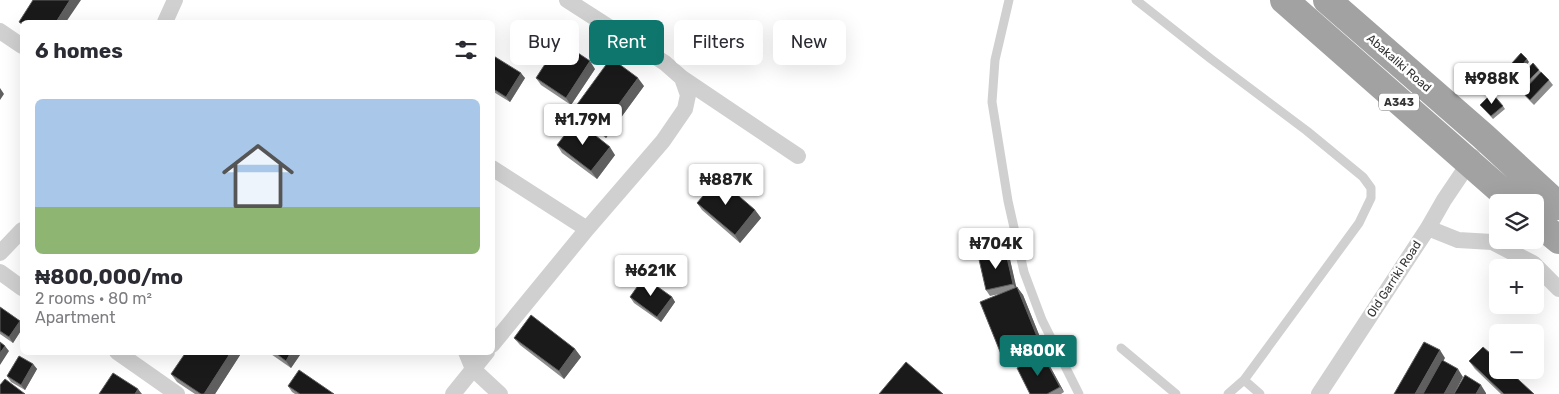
<!DOCTYPE html>
<meta charset="utf-8">
<style>
:root{--surface:#fff;--page:#f7f7f7;--text:#2b2b33;--muted:#7c7c81;--accent:#0f766e}
body{margin:0;font-family:Rubik,sans-serif;background:var(--page);color:var(--text);height:100vh;display:flex;flex-direction:column;font-size:19px;white-space:nowrap}
*{box-sizing:border-box;margin:0}
p{font-size:16px;color:var(--muted)}
.icon{flex:none;width:28px;height:28px;fill:none;stroke:currentColor;stroke-width:2;stroke-linecap:round;stroke-linejoin:round}
.map{position:relative;flex:1;overflow:hidden}
.details{position:absolute;left:20px;top:20px;width:475px;height:335px;display:flex;flex-direction:column;background:var(--surface);border-radius:8px;box-shadow:0 5px 20px #0002}
.details>*{flex:none}
.banner{position:absolute;left:510px;top:20px;width:475px;height:45px;display:flex;gap:10px}
.controls{position:absolute;left:1489px;top:194px;display:grid;gap:10px}
.controls a{display:grid;place-items:center;width:55px;height:55px;border-radius:8px;background:var(--surface);box-shadow:0 5px 20px #0002;font-size:25px}
.price{position:absolute;translate:-50% -42px;padding:0 11px;border-radius:5px;background:#fff;color:#222;font-size:16px;line-height:32px;filter:drop-shadow(0 1px 2px #0008)}
.price::after{content:'';position:absolute;left:50%;top:30px;width:15px;height:11px;margin-left:-8px;background:inherit;clip-path:polygon(0 0,100% 0,50% 100%)}
.price.active{background:var(--accent);color:#fff}
ul{padding:0;list-style:none}
li{display:grid;align-content:center;gap:10px;height:265px;padding:0 15px}
li span{display:grid;place-items:center;height:155px;border-radius:8px;color:#555}
li>.icon{margin-inline-start:auto}
span .icon{width:90px;height:90px;fill:#fffc;stroke-width:1}
li b{font-size:21px}
h2{display:flex;justify-content:space-between;align-items:center;height:60px;padding:0 15px;font-size:21px}
.tag{padding:0 18px;border-radius:8px;background:var(--surface);box-shadow:0 5px 20px #0002;font-size:18px;line-height:45px}
.tag.active{background:var(--accent);color:#fff}
.map>svg:first-child{display:block}
</style>
<div class="map">
<svg width="1559" height="394" viewBox="0 0 1559 394">
<rect width="100%" height="100%" fill="#fff"/>
<g fill="none" stroke-linecap="round" stroke-linejoin="round">
<path stroke="#d0d0d0" stroke-width="9" d="M1009 0 995 60 992 102 1008 201 1024 272 1042 320 1079 394
M1136 0 1211 59 1307 131 1363 177 1371 188V198L1359 223 1244 380 1228 394
M1121 348 1176 394
M1244 380 1260 394"/>
<path stroke="#d0d0d0" stroke-width="16" d="M165 22 175 0
M0 31 22 46
M682 78 798 156
M492 168 587 229
M1428 228 1458 240 1492 242 1533 263 1559 289
M0 253 22 230
M0 272 22 288
M492 345 587 229 663 141 685 109 688 95 682 78 665 63 567 0
M117 352 177 394
M466 352 473 369 500 394
M453 394 487 352
M1319 394 1428 228 1444 200 1473 157"/>
<path stroke="#a2a2a2" stroke-width="28" d="M1284 0 1514 202
M1327 0 1483 136 1559 206
M1535 220 1559 240"/>
</g>
<path fill="#8c8c8c" d="M492 55 525 78 510 102 492 91Z
M595 69 571 105 541 85 536 78Z
M1539 70 1549 80 1553 85 1534 105 1526 97 1522 92 1530 84 1522 75Z
M644 86 606 138 579 118 573 110Z
M1480 105 1503 106 1505 109 1493 119Z
M557 145 615 155 597 179 562 153Z
M697 203 755 210 761 218 740 243 702 210Z
M1009 255 1016 288 1017 287 1023 295 1046 352 1009 367 1003 359 1004 293 990 296 986 290Z
M630 297H672L675 302 661 322 634 303Z
M0 307 20 321 22 324V329L13 343 0 334Z
M514 338 575 349 581 357 564 379 520 345Z
M242 352 215 394H195L177 382 171 374Z
M268 352H302L291 368Z
M1042 354 1046 359 1064 392 1061 394H1030Z
M1469 361 1534 394H1501L1475 369Z
M33 364 37 369 25 390 11 382 7 376Z
M288 386 334 394H295L292 392Z"/>
<path fill="#5f5f5f" d="M70 0H81L66 22H56Z
M1527 59 1529 62 1521 72 1519 69Z
M590 61 595 69 571 105 566 98Z
M521 73 525 78 510 102 506 97Z
M638 78 644 86 606 138 600 130Z
M0 88 4 94 0 100Z
M610 147 615 155 597 179 591 171Z
M755 210 761 218 740 243 735 235Z
M1005 249 1009 255 1017 290 1013 284Z
M1017 287 1023 295 1046 352 1040 344Z
M672 297 675 302 661 322 657 317Z
M20 321 22 324V329L13 343 9 337Z
M5 346 9 351 0 365V353Z
M575 349 581 357 564 379 559 371Z
M1440 350 1445 358 1425 394H1415Z
M231 352H242L215 394H204Z
M291 352H302L291 368 286 361Z
M1042 354 1046 359 1064 392 1060 387Z
M33 364 37 369 25 390 21 385Z
M1458 369 1463 377 1454 394H1444Z
M1481 385 1486 393V394H1476Z
M138 389 142 394H135Z"/>
<path fill="#1a1a1a" stroke="#5f5f5f" d="M33 0H70L56 22H22V24L19 22Z
M560 41 590 61 566 98 536 78Z
M1521 53 1527 59 1519 69 1512 63Z
M492 55 521 73 506 97 492 88Z
M611 58 638 78 600 130 573 110Z
M1533 63 1539 70 1528 81 1522 75Z
M1541 72 1549 80 1530 100 1522 92Z
M1492 93 1503 106 1491 116 1480 105Z
M576 120 610 147 591 171 557 145Z
M718 178 755 210 735 235 697 203Z
M1005 249 1013 284 986 290 978 255Z
M644 277 672 297 657 317 630 297Z
M1017 287 1040 344 1003 359 980 302Z
M0 307 20 321 9 337 0 331Z
M531 315 575 349 559 371 514 338Z
M0 342 5 346 0 353Z
M1424 342 1440 350 1415 394H1394Z
M1483 347 1498 360V370H1508L1534 394H1504L1469 361Z
M186 352H231L204 394H201L171 374Z
M274 352H291L286 361Z
M1042 354 1060 387 1047 394H1030L1017 368Z
M19 356 33 364 21 385 7 376Z
M1442 360 1458 369 1444 394H1423Z
M906 362 943 394H879Z
M299 370 334 394H300L288 386Z
M113 373 138 389 135 394H99Z
M1465 375 1481 385 1476 394H1454Z
M5 379 25 394H0V385Z"/>
<g text-anchor="middle" dominant-baseline="central" stroke-width="5" stroke-linejoin="round" paint-order="stroke">
<rect fill="#fff" stroke="#707070" stroke-width="1" x="1379" y="93.5" width="40" height="17" rx="4"/>
<g font-size="11" font-weight="bold" fill="#333">
<text x="1399" y="102">A343</text>
</g>
<g font-size="12" fill="#333" stroke="#fff">
<text transform="translate(1399 63) rotate(41)">Abakaliki Road</text>
<text transform="translate(1394 279) rotate(-57)">Old Garriki Road</text>
</g>
</g>
</svg>
<div class="controls">
<a><svg class="icon" aria-label="layers" viewBox="0 0 24 24"><path d="M12 4l9 5-9 5-9-5zM3 14l9 5 9-5"/></svg></a>
<a>+</a>
<a>−</a>
</div>
<b class="price" style="left:1492px;top:105px">₦988K</b>
<b class="price" style="left:583px;top:146px">₦1.79M</b>
<b class="price" style="left:726px;top:206px">₦887K</b>
<b class="price" style="left:996px;top:270px">₦704K</b>
<b class="price" style="left:651px;top:297px">₦621K</b>
<b class="price active" style="left:1038px;top:377px">₦800K</b>
<div class="banner">
<a class="tag">Buy</a>
<a class="tag active">Rent</a>
<a class="tag">Filters</a>
<a class="tag">New</a>
</div>
<section class="details">
<h2>6 homes<svg class="icon" aria-label="filters" viewBox="0 0 24 24"><path d="M4 7h16M4 17h16"/><circle cx="9" cy="7" r="2"/><circle cx="15" cy="17" r="2"/></svg></h2>
<ul>
<li><span style="background:linear-gradient(#a9c7e8 70%,#8fb573 0)"><svg class="icon" aria-label="home" viewBox="0 0 24 24"><path d="M3 11l9-7 9 7M6 9v11h12V9"/></svg></span><div><b>₦800,000/mo</b><p>2 rooms · 80 m²</p><p>Apartment</p></div></li>
</ul>
</section>
</div>
